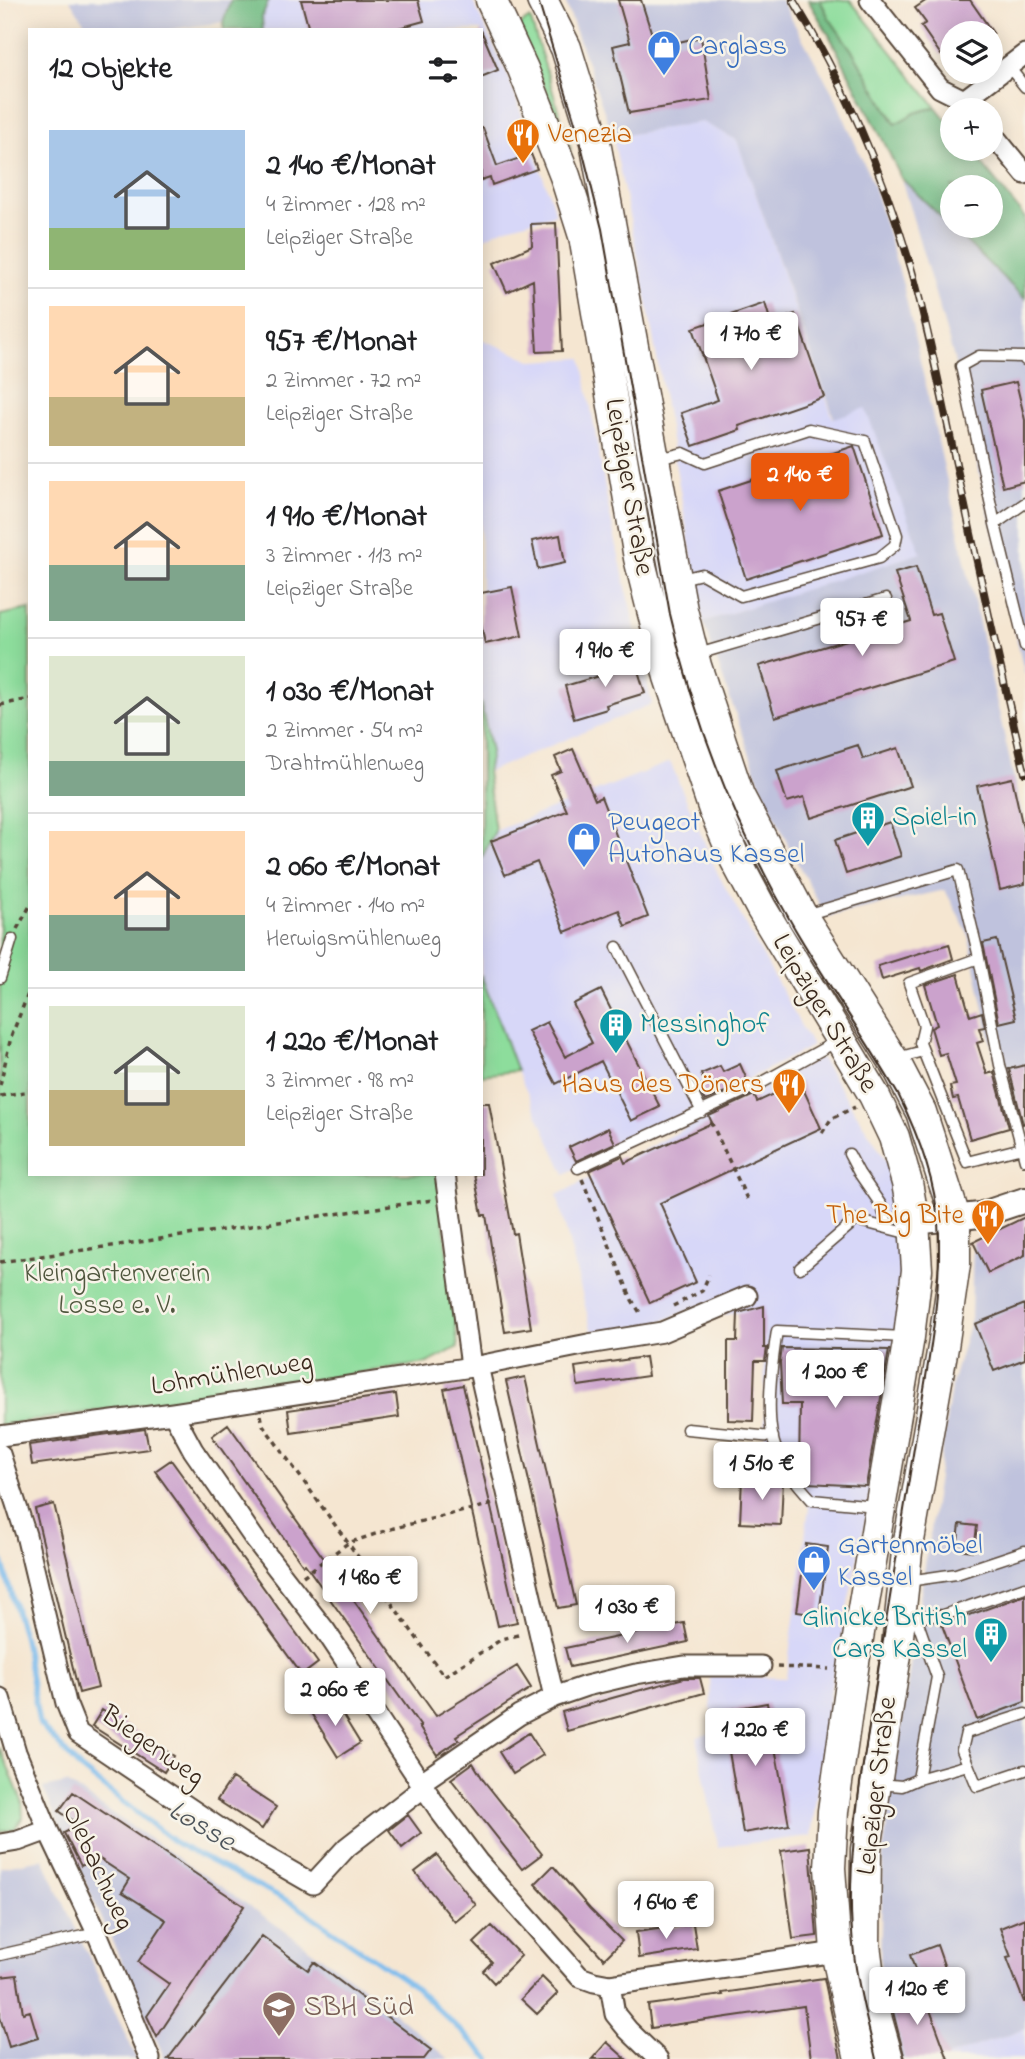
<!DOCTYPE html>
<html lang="de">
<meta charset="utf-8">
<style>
:root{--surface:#fff;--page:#f6f6f6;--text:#202124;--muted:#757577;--line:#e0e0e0;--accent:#ea580c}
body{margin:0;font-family:"Indie Flower",sans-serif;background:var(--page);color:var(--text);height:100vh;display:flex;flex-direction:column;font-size:26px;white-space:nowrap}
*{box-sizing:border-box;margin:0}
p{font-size:23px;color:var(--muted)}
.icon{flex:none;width:38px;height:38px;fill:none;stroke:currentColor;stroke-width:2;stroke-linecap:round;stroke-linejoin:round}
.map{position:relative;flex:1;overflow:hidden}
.details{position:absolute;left:28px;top:28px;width:455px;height:1148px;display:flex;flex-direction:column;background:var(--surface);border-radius:0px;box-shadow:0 4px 18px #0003}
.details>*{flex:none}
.fabs{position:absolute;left:940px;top:21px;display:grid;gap:14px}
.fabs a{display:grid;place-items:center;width:63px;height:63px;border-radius:50%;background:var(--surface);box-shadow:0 4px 18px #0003;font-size:35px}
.price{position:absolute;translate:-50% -60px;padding:0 16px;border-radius:7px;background:#fff;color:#222;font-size:23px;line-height:46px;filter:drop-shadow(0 2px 4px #0008)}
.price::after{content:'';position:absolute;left:50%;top:42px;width:21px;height:16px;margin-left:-10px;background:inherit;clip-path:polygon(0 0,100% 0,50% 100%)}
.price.selected{background:var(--accent);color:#fff}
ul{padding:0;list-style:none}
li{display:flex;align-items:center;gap:21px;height:175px;padding:0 21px}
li+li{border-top:2px solid var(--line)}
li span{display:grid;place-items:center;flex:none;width:196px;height:140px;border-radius:0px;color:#555}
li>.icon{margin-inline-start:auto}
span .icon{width:84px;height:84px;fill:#fffc;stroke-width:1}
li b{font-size:30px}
h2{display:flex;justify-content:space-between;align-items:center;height:84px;padding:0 21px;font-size:30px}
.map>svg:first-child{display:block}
</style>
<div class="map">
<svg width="1025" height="2059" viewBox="0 0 1025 2059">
<rect width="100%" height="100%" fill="#f7f3e8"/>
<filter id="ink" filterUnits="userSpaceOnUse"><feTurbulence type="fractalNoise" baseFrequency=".0143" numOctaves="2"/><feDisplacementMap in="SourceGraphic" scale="14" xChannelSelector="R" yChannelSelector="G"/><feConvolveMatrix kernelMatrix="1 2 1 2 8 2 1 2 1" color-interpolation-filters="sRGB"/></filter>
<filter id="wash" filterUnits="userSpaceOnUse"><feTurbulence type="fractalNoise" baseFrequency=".00686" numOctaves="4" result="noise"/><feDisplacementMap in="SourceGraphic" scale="28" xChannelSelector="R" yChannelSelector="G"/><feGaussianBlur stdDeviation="1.57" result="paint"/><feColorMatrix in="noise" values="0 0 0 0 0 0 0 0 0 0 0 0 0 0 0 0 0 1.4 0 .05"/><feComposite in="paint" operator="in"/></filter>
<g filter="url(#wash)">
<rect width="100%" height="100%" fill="#f5e6d1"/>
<path fill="#d7d7f8" d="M269 0H472L509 78 556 214 504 228 481 240V30H263L262 17Z
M702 122 737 140 833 418 865 407 922 553 703 622 648 307 613 137Z
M481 339 534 361 582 358 610 516 652 704 487 772 491 752 481 702Z
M670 762 718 874 812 1046 565 1174 517 1071 481 975V859L495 831Z
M821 1058 889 1165 901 1238 902 1307 867 1513 832 1680 811 1836 718 1847 696 1737 712 1733 710 1676 786 1678 809 1507 765 1441 764 1307 725 1315 709 1304 648 1326 592 1333 557 1195Z
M1025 2028V2059H941Z"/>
<path fill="#bfc2dd" d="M70 0H231L223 22 167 30H89Z
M565 0H781L835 97 873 184 903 285 1025 828V1152L996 1066 968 933 945 890 826 917 789 847 760 783 703 622 921 553 865 408 834 418 737 140 702 122 613 137Z
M901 178 1025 299V676L953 355Z
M1025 1218V2028L941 2059H899L879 2002 883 1852 951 1388 971 1318 973 1242Z
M67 1783 248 1905 364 1987 449 2059H165L43 1788Z
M43 1859 137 2059H0V1867Z"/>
<path fill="#8ddd9c" stroke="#64845d" stroke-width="2" d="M820 0H850L936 107 915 113 896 124 855 55 829 18Z
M530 18 571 150 519 28 520 25Z
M30 609V1174H438L458 1347 428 1363 0 1425V615Z
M481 703 491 752 487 772 495 831 481 859Z
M481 975 517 1071 481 1075Z
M0 1748 22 1801 23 1818 14 1829 0 1832Z"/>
<path fill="#72bc84" stroke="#567351" stroke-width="2" fill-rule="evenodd" d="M231 0H269L262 17 263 30H224L223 22Z
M808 0H820L829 18 855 55 895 124 915 113 936 107 952 127V149H970L1025 218V299L901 178 884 142 829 35ZM952 187H990V226H952Z"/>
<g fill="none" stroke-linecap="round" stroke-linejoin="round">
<path stroke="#78baed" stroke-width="5" d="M0 1553 24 1639 39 1723 81 1769 177 1844 294 1904 415 1987 490 2059"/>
</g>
<g id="blocks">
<path fill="#cba2cc" d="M301 0H418L424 21 391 30H309Z
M618 0H641L656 47 701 37 711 100 629 113 613 46 630 42Z
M927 0H970L993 33H952V48L941 55 921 26 926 23 915 8Z
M481 30 498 70 481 77Z
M481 128H483L497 166 531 154 537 169 492 185 490 177 481 180Z
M556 223 562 351 537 352 533 280 507 292 494 263 532 246 531 224Z
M765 303 771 323 795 314 824 397 739 426 740 430 693 446 681 413 718 400 693 328Z
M1016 382 1025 420V481L1003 487 981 390Z
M854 446 883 534 746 579 718 491Z
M560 535 565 563 538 569 532 541Z
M916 567 931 615 939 613 954 662 775 717 759 666 911 621 895 573Z
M512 587 522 636 485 644 481 624V593Z
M634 658 645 693 606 705 607 709 574 719 565 686 612 672 610 666Z
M858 745 863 759 898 748 911 786 811 818 804 797 787 802 777 771Z
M573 749 595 800 601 797 648 917 625 926 619 910 565 932 537 862 505 875 491 841 567 811 551 775 561 771 555 757Z
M1012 778 1025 837V884L1000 890 977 786Z
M890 822 901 856 846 874 835 840Z
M997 940 1016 1019 999 1023 983 943Z
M949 944 953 959 921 971 920 968 882 980 878 966Z
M958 974 970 1016 982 1012 985 1027 979 1028 983 1041 977 1043 987 1074 994 1072 1009 1128 970 1139 958 1098 953 1099 950 1086 956 1085 946 1053 939 1055 931 1028 937 1025 925 985Z
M601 990 660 1107 631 1121 601 1061 556 1084 528 1031 547 1022 565 1057 592 1043 573 1004Z
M740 1064 748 1082 705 1101 697 1087 705 1083 701 1074 720 1066 723 1072Z
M1025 1065V1123L1023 1124 1009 1069Z
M800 1082 821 1128 660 1203 696 1282 650 1303 589 1171 622 1156 625 1163 712 1123 709 1116 754 1095 757 1102Z
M481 1103H489L513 1234 516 1233 531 1328 505 1332 486 1215H482L474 1174H481Z
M608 1128 615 1143 576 1161 569 1147Z
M1025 1217V1255L988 1273 973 1242Z
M1025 1304V1359L994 1371 975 1324Z
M764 1306V1348H767L765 1361H755L753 1421 728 1420V1341H737L738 1313Z
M782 1348 889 1350 866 1486 807 1483 799 1474 800 1404H782L780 1362Z
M645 1357 648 1376 578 1386 575 1367Z
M525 1377 576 1605 558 1608 506 1381Z
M463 1385 517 1622 498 1626 444 1389Z
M396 1394 399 1417 291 1433 288 1410Z
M228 1424 436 1716 517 1666 531 1688 456 1736 459 1740 437 1755 419 1727H421L305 1564 303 1565 212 1436Z
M145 1429 149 1449 32 1465 29 1445Z
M171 1460 318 1663 302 1675 155 1471Z
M742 1478 783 1480 781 1525 740 1523Z
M54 1504 98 1688 79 1693 35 1509Z
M960 1524 977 1526 974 1551 957 1549Z
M806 1544 828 1547 819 1615 797 1612Z
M1025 1595V1702L977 1720 942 1625Z
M684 1623 688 1642 570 1667 565 1648Z
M684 1678H700L704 1693 567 1731 562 1712Z
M333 1699 360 1743 338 1757 311 1713Z
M767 1703 789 1825 743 1833 722 1711Z
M102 1710 174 1756 164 1772 92 1726Z
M529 1733 543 1755 513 1774 499 1752Z
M473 1763 484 1781 542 1854 522 1869 451 1779Z
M232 1778 276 1807 262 1829 217 1800Z
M73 1792 244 1906 157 2037 147 2016 169 1984 138 1962 166 1920 122 1892 130 1879 98 1858 81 1866 64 1833 79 1825 59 1811Z
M408 1815 421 1833 402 1848 389 1830Z
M810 1847 817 1936 793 1939 781 1851Z
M437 1855 476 1905 455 1922 415 1872Z
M552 1867H554L590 1909 622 1941 604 1959 535 1884Z
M1025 1918V2002H1024L1007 1958 1011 1957 1000 1928Z
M693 1924 697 1949 639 1958 636 1932Z
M492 1926 521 1956 494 1983 483 1971 492 1962 474 1943Z
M262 1936 308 1970 314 1962 431 2050 424 2059H168Z
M937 1945 947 1974 920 1984 910 1955Z
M17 1975 23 2013 30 2011 38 2038 9 2047 0 2017V1977Z
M542 1977 558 1993 537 2014 521 1999Z
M824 1978 841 2059H811L804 2006 651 2028 648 2005 723 1995 722 1993Z
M922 1988 948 2059H905L890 2000Z
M607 2042 626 2059H592Z"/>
</g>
</g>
<g filter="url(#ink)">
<use href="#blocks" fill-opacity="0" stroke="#574639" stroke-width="2"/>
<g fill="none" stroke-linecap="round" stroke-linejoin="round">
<g stroke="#574639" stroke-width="13">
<path id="service" d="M1009 67 1025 87
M1025 360 1024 357 979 356 961 366 995 524 1025 646
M658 459 683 453 705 463 809 429 865 441 897 535 895 545 879 558 741 596 702 574 681 579
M995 524 1025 503
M698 654 886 599
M805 915 958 870 978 953 1000 1065 1025 1160
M617 947 702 1112
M979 958 909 983 924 1026 920 1043 967 1162 1022 1148
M0 978 12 939
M897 1058 923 1051
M849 1154 859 1173 881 1205 889 1228
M578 1168 754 1087 839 1040
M800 1268 856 1220 910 1234
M687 1429 773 1437
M876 1506 812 1500C799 1486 784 1469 777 1451 764 1423 772 1362 777 1331L905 1337
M908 1581 956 1574 1025 1551
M905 1614 916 1617 937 1677 918 1779
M916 1617 944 1615 1025 1587
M1025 1714 966 1733 962 1750 977 1786 1025 1770
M880 1784 902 1786 918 1779 968 1765
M0 1955 97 1933"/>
</g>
<g stroke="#574639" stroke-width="23">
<path id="minor" d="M870 0 940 88 964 100 973 110
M964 100 1025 54
M990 131 1025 174
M445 1174 471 1366
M478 1366 554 1697
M173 1413 193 1450 256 1541 325 1630 345 1660 374 1712 441 1813 478 1862 580 1977 594 1982 610 1985 836 1952
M0 1436 173 1413 478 1366 588 1344 662 1332 747 1296
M0 1454 26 1535 66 1703 78 1733 240 1842 313 1884 347 1847 423 1788
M0 1698 16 1752 48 1830 97 1933 150 2059
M420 1783 519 1715 554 1697 586 1686 636 1674 684 1666H761
M0 1844 18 1841 48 1830
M610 1985 615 2014 628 2030 658 2059"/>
</g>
<g stroke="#574639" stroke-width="28">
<path id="tertiary" d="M914 1222 980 1215 1025 1200"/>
</g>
<g stroke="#574639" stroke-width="33">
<path id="primary" d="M491 0 523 69 565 176 584 236 639 558 669 677 714 810 735 859 761 908 874 1095 894 1137 907 1183 914 1222 917 1270 909 1337 854 1662 833 1811 830 1868 836 1952 860 2059
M542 0 566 48 595 142 682 610 696 666 739 796 802 916 897 1066 921 1112 955 1217V1264L943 1347 907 1552 896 1655 866 1849 865 1945 873 2006 888 2059"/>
</g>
<path stroke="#574639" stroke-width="3.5" stroke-dasharray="5 5" stroke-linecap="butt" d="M0 705 30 699
M17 929 30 906
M0 1085 11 1037 30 989
M0 1096 30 1091
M711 1122 748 1201
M822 1133 831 1119 855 1107
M582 1179 632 1300 642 1316
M0 1262 432 1200
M673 1306 702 1291 709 1275
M261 1415 263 1425 444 1676 502 1639 522 1634
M303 1576 348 1543 394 1528 493 1504
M777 1667 829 1669"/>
<use href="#service" stroke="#fff" stroke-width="10"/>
<use href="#minor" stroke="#fff" stroke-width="19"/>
<use href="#tertiary" stroke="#fff" stroke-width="24"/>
<use href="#primary" stroke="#fff" stroke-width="30"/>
<path stroke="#3b2a1e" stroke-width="2" d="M538 0 577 129 602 229 670 614C695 724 738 832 795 929 828 985 866 1039 899 1096 917 1133 935 1180 938 1222 943 1297 926 1374 914 1448 896 1559 878 1671 860 1783 853 1840 847 1896 854 1954 858 1989 868 2024 876 2059"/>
<g stroke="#3b2a1e" stroke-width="8">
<path id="rail" d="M793 0C845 84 884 176 912 271 931 339 944 409 959 478 980 577 1002 675 1025 773"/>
</g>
<use href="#rail" stroke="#f7f3e8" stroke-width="5" stroke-dasharray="16" stroke-linecap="butt"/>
</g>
</g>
<defs>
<g id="shop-pin" transform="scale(1.75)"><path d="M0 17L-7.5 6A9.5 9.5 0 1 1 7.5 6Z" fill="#3f7fe0" stroke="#f7f3e8"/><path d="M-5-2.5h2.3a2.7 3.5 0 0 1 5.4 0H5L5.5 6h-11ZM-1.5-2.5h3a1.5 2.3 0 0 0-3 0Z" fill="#fff"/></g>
<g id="restaurant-pin" transform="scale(1.75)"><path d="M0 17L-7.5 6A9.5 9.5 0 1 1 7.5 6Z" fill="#e8710a" stroke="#f7f3e8"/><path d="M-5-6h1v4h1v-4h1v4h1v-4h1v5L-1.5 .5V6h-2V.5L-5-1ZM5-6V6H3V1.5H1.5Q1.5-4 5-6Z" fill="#fff"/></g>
<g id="building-pin" transform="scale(1.75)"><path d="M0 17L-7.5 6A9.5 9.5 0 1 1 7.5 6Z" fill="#0f9aa8" stroke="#f7f3e8"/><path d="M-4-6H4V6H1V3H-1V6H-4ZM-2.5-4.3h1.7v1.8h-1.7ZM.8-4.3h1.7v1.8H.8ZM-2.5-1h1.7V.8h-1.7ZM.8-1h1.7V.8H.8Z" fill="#fff"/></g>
<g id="school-pin" transform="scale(1.75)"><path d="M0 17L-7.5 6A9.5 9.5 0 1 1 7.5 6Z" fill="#8d6e63" stroke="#f7f3e8"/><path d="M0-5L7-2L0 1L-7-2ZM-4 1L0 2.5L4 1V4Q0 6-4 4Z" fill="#fff"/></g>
</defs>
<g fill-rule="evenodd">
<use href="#shop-pin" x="664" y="47"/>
<use href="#restaurant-pin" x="523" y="135"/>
<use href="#building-pin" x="868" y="818"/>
<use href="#shop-pin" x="584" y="839"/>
<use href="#building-pin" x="616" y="1025"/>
<use href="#restaurant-pin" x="789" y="1085"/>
<use href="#restaurant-pin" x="988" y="1216"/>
<use href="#shop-pin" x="814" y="1562"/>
<use href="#building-pin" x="991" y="1634"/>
<use href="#school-pin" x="279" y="2008"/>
</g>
<g text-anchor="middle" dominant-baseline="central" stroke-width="5" stroke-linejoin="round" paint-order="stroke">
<g font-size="28" fill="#366cbe" stroke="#f7f3e8" text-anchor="start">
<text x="688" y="47">Carglass</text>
<text x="608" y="823">Peugeot<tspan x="608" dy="32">Autohaus Kassel</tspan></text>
<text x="838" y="1546">Gartenmöbel<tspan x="838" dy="32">Kassel</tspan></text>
</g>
<g font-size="28" fill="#c56008" stroke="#f7f3e8" text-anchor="end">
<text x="548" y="135" text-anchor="start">Venezia</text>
<text x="764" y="1085">Haus des Döners</text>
<text x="964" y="1216">The Big Bite</text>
</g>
<g font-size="28" fill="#3b2a1e" stroke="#f7f3e8">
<text transform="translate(628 487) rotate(80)">Leipziger Straße</text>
<text transform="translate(824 1014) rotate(59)">Leipziger Straße</text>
<text transform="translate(232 1375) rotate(-9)">Lohmühlenweg</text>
<text transform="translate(152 1747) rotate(35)">Biegenweg</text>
<text transform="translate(878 1786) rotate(-83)">Leipziger Straße</text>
<text transform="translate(97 1868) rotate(65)">Olebachweg</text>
</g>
<g font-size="28" fill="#0d838f" stroke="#f7f3e8" text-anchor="start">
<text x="892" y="818">Spiel-in</text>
<text x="640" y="1025">Messinghof</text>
<text x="967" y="1618" text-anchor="end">Glinicke British<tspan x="967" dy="32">Cars Kassel</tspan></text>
</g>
<g font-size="28" fill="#50573e" stroke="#f7f3e8">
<text x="117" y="1274">Kleingartenverein<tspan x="117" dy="32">Losse e. V.</tspan></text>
</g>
<g font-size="28" fill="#785e54" stroke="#f7f3e8" text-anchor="start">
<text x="304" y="2008">SBH Süd</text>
</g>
<g font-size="30" font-style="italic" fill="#4d555c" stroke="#f7f3e8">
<text transform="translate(201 1827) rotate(31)">Losse</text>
</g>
</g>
</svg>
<div class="fabs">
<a><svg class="icon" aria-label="layers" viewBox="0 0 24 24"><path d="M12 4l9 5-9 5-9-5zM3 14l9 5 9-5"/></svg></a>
<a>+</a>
<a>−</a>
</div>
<b class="price" style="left:751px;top:372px">1 710 €</b>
<b class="price selected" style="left:800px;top:513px">2 140 €</b>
<b class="price" style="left:862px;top:658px">957 €</b>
<b class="price" style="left:605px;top:689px">1 910 €</b>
<b class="price" style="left:835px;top:1410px">1 200 €</b>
<b class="price" style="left:762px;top:1502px">1 510 €</b>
<b class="price" style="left:370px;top:1616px">1 480 €</b>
<b class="price" style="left:627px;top:1645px">1 030 €</b>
<b class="price" style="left:335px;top:1728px">2 060 €</b>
<b class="price" style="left:755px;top:1768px">1 220 €</b>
<b class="price" style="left:666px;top:1941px">1 640 €</b>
<b class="price" style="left:917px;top:2027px">1 120 €</b>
<section class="details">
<h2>12 Objekte<svg class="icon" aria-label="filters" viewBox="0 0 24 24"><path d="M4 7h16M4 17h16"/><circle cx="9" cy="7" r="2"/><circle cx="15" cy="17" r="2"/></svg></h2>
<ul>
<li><span style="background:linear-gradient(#a9c7e8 70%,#8fb573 0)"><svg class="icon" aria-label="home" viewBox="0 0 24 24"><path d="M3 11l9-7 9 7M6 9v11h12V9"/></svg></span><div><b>2 140 €/Monat</b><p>4 Zimmer · 128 m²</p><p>Leipziger Straße</p></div></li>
<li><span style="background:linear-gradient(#ffd9b3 65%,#c2b280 0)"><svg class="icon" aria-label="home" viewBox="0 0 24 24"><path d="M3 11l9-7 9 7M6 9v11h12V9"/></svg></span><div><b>957 €/Monat</b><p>2 Zimmer · 72 m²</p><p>Leipziger Straße</p></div></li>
<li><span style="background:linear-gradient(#ffd9b3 60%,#7fa58c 0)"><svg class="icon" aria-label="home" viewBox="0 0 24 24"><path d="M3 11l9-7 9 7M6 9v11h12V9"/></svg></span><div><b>1 910 €/Monat</b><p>3 Zimmer · 113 m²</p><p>Leipziger Straße</p></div></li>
<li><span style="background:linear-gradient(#dfe7d0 75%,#7fa58c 0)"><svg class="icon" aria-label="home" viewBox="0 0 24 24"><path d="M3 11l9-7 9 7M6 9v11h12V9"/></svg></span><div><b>1 030 €/Monat</b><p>2 Zimmer · 54 m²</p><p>Drahtmühlenweg</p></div></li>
<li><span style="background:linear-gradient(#ffd9b3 60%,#7fa58c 0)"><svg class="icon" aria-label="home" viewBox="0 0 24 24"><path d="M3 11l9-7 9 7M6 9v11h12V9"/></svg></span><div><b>2 060 €/Monat</b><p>4 Zimmer · 140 m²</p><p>Herwigsmühlenweg</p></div></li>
<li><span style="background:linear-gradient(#dfe7d0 60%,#c2b280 0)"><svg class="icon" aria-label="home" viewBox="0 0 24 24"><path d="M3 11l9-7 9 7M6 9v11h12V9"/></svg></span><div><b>1 220 €/Monat</b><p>3 Zimmer · 98 m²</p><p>Leipziger Straße</p></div></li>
</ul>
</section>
</div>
